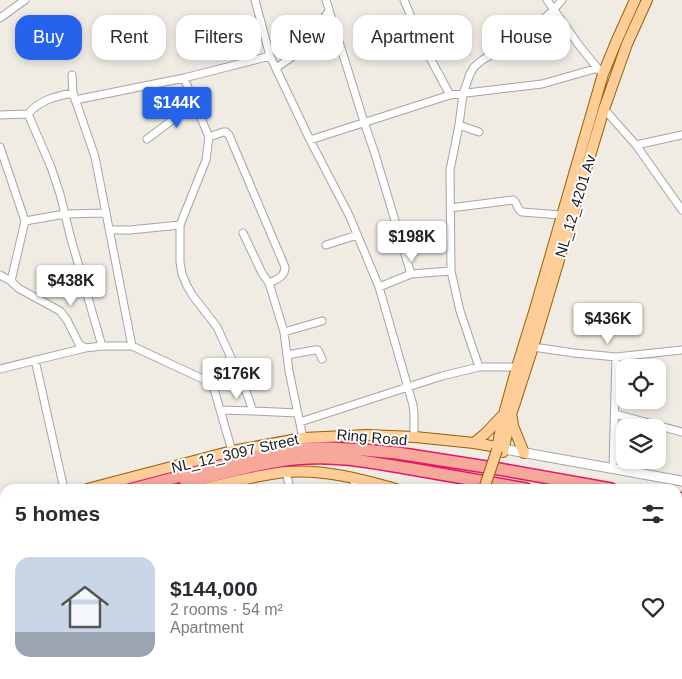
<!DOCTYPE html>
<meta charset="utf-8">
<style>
:root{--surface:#fff;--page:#f2f2f3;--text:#2b2b33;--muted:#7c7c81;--accent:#2563eb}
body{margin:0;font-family:Arial,sans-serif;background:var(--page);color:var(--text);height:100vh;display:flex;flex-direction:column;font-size:19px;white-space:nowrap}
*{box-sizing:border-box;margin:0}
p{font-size:16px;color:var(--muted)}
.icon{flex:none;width:28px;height:28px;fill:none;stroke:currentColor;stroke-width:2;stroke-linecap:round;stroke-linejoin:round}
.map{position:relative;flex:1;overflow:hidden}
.details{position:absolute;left:0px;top:484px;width:682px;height:196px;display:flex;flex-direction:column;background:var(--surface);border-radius:15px 15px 0 0;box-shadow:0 2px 8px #0003}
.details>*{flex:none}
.banner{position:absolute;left:15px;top:15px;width:652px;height:45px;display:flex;gap:10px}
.tools{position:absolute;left:616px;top:359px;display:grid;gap:10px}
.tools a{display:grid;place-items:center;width:50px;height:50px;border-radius:10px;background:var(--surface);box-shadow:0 2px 8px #0003;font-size:25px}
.price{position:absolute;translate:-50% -42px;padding:0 11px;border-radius:5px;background:#fff;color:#222;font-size:16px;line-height:32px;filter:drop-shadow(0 1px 2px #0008)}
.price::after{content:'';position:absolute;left:50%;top:30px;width:15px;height:11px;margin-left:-8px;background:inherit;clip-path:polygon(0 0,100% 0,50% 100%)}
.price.current{background:var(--accent);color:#fff}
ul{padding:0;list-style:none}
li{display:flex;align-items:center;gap:15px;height:125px;padding:0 15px}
li span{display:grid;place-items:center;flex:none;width:140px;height:100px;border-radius:15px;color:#555}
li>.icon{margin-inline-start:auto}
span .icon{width:60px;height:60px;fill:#fffc;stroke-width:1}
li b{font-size:21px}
h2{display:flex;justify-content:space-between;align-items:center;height:60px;padding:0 15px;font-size:21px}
.chip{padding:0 18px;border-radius:15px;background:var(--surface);box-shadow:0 2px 8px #0003;font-size:18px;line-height:45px}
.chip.current{background:var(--accent);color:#fff}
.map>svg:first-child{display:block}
</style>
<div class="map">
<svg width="682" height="679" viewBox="0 0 682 679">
<rect width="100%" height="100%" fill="#f0ebe3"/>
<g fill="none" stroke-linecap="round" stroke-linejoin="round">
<g stroke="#a5a5a5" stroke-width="9">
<path id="minor" d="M255 0 270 56 310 140 349 215 379 287 413 405 414 414V437
M326 0 364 122 375 154 411 274
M404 0 422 43 450 95
M547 0 578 44 599 70
M0 18 25 0
M276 68 299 52 329 11
M72 75 73 93
M184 78 209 137 206 160 180 225V262L182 274 187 286 193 296 217 327 244 386 253 411 298 413
M75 100 184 78 270 56
M604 109 636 145 682 210
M28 114C39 100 57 96 73 93L95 157 132 346
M28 114 51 167 60 194 71 239 102 346
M0 115 28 114
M459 125 479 132
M209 137 223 132H226L229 135 285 267C285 277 277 279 269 283L284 332 289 371 303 438
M147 139 195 103
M310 140 450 95 542 84 598 68
M636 145 682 135
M0 147 25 221 11 281
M450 208 513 200C518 203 516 209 522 212L561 215
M25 221 65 214 106 213
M110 230H130L180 225
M243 233 262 273 269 283
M326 245 357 235
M0 275 11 281 18 288 60 311 67 320 79 344 85 348 102 346H132L205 380 212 384
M379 287 411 274 451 271
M284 332 322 321
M533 347 574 353 616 357 682 350
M287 355 315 350H318L322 359
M35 360 64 489
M479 367 460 311 451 271 450 170 459 125 463 94 470 74 474 67 481 61C507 44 543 25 562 0
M0 369 85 348
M212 384 214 389 232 451
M212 384 220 376 230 357
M220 410 253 411
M615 414 682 432
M300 422 442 376 479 367H517
M613 468 616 357
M286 472 290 489
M354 478 355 489
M0 595 5 590
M678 602 682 607
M0 648 5 651
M39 675 41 679
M371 675 373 679
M653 675 655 679
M124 679 130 675
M516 679V675"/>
</g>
<g stroke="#a5a5a5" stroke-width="11">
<path id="tertiary" d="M504 449 682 481
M678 538H682"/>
</g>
<g stroke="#975f00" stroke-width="12">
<path id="primary" d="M512 418 513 426 524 453
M474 443 486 433 503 415
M497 448 504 414 517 367 535 309 603 74 617 40 635 0
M503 452 511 415 533 347 604 109 627 44 647 0
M87 489 232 451 303 438 367 435 415 437 474 443 503 448
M203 489C231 482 258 475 286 472 323 469 361 479 396 489
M0 511 5 510
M0 539 5 538
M427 679V675
M436 679 437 675"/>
</g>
<g stroke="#e71666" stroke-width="14">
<path id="trunk" d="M186 483C225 473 268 460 308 458 341 456 374 463 406 468 446 475 486 482 526 489
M132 489 253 457 284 451 307 448H331L364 450 397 453 499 469 611 489
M678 498 682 499
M678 512H682
M0 522 5 520
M0 531 5 530"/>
</g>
<use href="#minor" stroke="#fff" stroke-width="7"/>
<use href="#tertiary" stroke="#fff" stroke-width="9"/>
<use href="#primary" stroke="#ffce98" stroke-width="10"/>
<use href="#trunk" stroke="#f6a99a" stroke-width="11"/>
<g stroke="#975f00" stroke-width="12" stroke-linecap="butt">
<path id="primary-bridge" d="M484 489 497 450"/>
</g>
<use href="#primary-bridge" stroke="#ffce98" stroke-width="10"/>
</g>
<g text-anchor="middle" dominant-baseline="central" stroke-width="4" stroke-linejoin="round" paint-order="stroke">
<g font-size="15" fill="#1e1e1e" stroke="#fff">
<text transform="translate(575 206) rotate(-73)">NL_12_4201 Av</text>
<text transform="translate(372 437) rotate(5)">Ring Road</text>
<text transform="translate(235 453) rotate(-13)">NL_12_3097 Street</text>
</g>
</g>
</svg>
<div class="tools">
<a><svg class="icon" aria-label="locate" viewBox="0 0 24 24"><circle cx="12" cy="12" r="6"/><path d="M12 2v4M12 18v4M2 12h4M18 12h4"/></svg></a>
<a><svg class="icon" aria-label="layers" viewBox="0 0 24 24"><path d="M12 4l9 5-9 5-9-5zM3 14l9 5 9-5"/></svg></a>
</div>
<b class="price current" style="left:177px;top:129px">$144K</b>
<b class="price" style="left:412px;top:263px">$198K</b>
<b class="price" style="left:71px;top:307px">$438K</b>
<b class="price" style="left:608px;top:345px">$436K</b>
<b class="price" style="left:237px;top:400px">$176K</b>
<div class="banner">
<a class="chip current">Buy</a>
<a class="chip">Rent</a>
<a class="chip">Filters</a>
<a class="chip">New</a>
<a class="chip">Apartment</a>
<a class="chip">House</a>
</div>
<section class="details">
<h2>5 homes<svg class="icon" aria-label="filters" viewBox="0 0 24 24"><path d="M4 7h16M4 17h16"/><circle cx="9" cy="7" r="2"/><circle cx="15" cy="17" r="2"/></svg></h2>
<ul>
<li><span style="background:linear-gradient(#c9d6e8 75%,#9aa5b1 0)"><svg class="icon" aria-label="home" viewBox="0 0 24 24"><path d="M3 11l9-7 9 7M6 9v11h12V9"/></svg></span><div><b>$144,000</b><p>2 rooms · 54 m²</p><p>Apartment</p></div><svg class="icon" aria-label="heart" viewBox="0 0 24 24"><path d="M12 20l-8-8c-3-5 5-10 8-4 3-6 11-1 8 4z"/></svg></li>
</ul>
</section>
</div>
